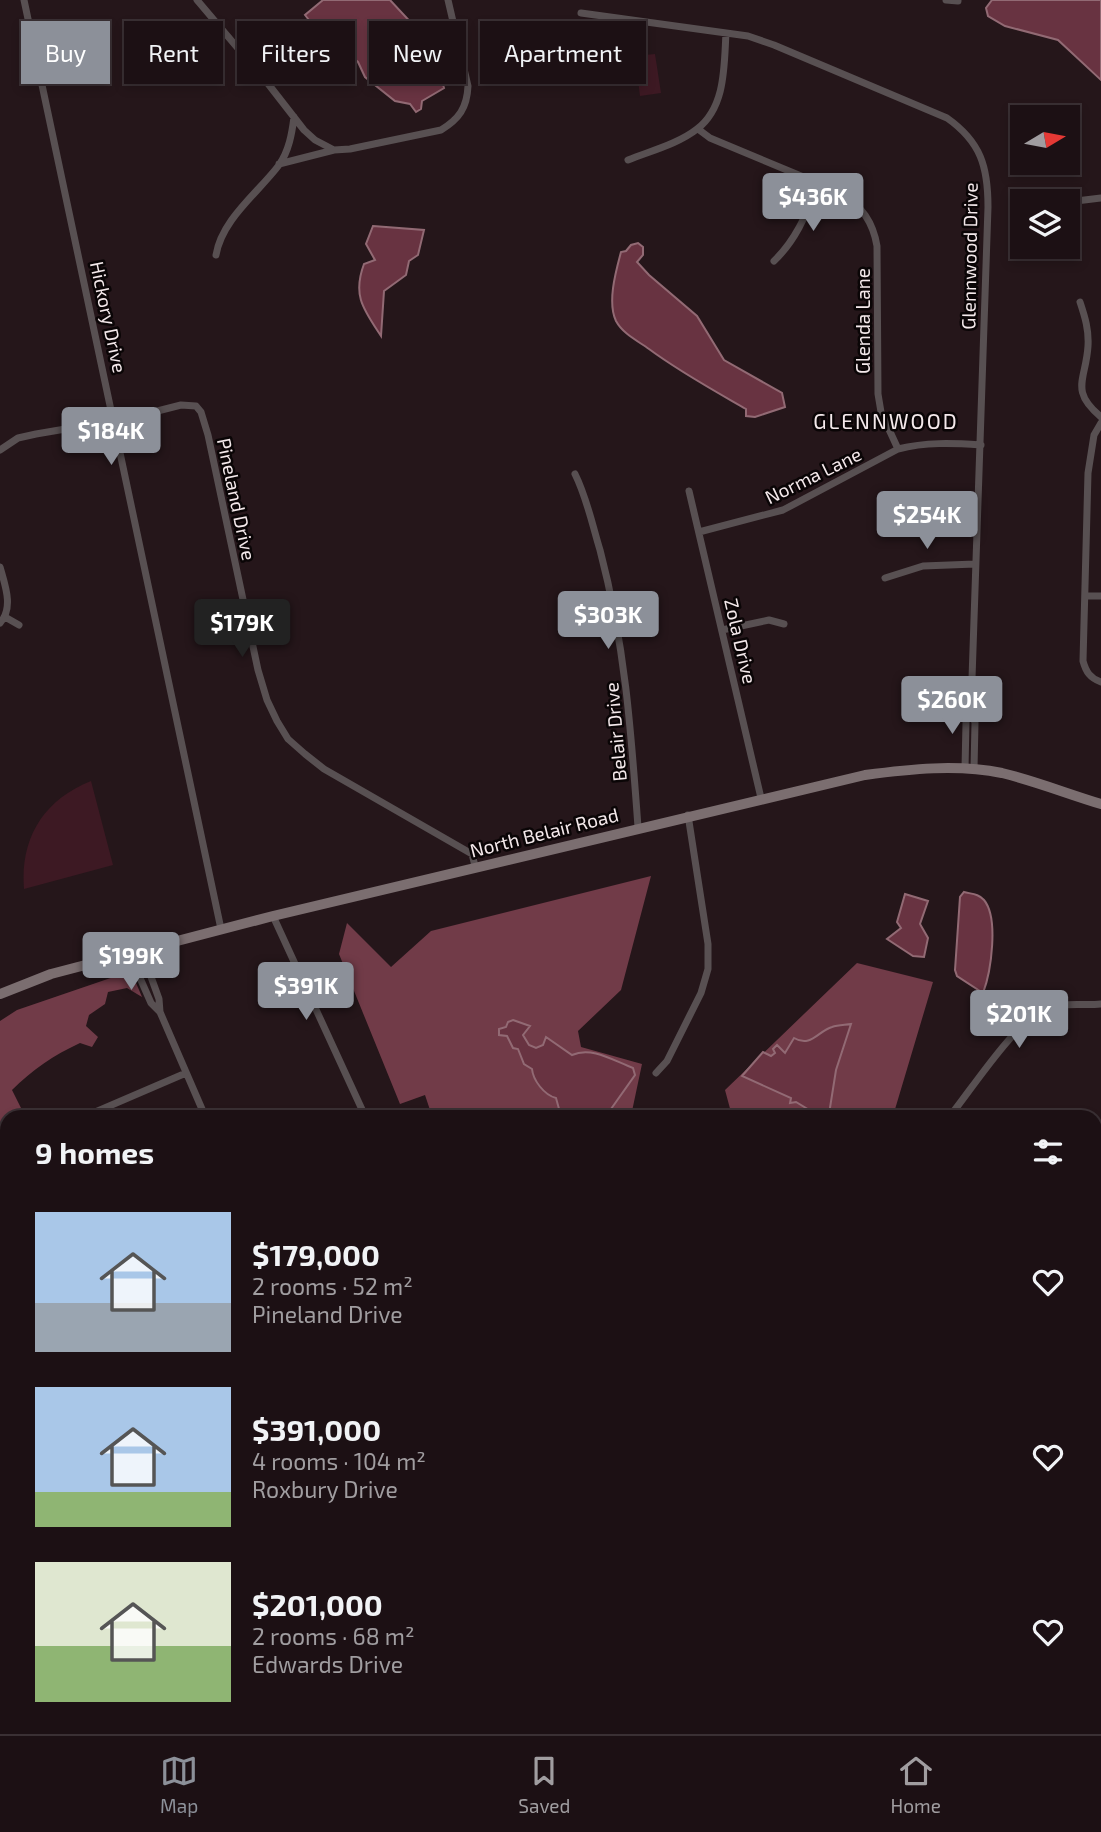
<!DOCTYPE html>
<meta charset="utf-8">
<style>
:root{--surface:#1c1014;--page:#25191d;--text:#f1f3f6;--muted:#a09da0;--line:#3a3034;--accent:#8c9099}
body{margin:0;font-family:"Exo 2",sans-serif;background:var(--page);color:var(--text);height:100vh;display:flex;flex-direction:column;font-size:26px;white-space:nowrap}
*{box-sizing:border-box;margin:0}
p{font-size:23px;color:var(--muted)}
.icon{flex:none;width:38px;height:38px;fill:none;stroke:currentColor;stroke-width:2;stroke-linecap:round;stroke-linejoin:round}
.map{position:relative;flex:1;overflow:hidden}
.drawer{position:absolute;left:0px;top:1110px;width:1102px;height:625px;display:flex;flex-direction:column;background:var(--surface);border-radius:21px 21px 0 0;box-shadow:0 4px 10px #0003,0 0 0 2px var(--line)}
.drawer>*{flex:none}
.hud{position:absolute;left:21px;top:21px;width:700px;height:63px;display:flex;gap:14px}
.needle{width:46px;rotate:80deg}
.buttons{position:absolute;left:1010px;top:105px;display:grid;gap:14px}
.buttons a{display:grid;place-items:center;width:70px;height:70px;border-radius:0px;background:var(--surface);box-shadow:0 4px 10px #0003,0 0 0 2px var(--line);font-size:35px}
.price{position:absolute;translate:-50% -60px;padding:0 16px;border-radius:7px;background:var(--accent);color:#fff;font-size:23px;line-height:46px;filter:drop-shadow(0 2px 4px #0008)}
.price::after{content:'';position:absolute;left:50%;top:42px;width:21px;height:16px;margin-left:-10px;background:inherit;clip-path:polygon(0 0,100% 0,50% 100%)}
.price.current{background:#222;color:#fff}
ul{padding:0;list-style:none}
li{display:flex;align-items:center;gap:21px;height:175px;padding:0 35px}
li span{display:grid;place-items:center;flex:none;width:196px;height:140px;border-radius:0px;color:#555}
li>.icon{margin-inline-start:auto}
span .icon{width:84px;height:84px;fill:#fffc;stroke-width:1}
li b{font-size:30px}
h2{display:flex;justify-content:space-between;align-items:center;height:84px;padding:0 35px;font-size:30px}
.chip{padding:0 24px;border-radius:0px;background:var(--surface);box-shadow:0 4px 10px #0003,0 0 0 2px var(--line);font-size:24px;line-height:63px}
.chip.current{background:var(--accent);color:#fff}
.tabs{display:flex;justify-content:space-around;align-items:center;height:98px;border-top:2px solid var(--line);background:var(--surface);font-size:19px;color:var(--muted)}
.tabs a{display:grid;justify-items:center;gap:4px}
.tabs .current{color:var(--accent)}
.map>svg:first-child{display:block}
</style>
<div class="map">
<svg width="1101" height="1734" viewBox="0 0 1101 1734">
<rect width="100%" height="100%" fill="#25161a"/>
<path fill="#3d1923" d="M655 54 661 93 640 96 635 56Z
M91 781 113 865 24 889C20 839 43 800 91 781Z"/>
<path fill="#713b48" d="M651 876 621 990 578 1031 581 1047 642 1064 631 1116H432L425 1095 400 1104 339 954 347 923 391 967 431 931Z
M857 963 933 982 893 1116H732L725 1090Z
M131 971 142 997 127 988 108 992 105 1004 89 1015 86 1026 98 1037 92 1047 80 1043C54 1055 32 1070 12 1090L21 1108 20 1116H7V1217L0 1199V1021L17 1010Z
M683 1727H1013L884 1731V1734H683Z"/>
<path fill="#683341" stroke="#926a74" stroke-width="2" d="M323 0H390L416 28 445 51 447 66 425 71 427 77 442 81 444 88 422 101 421 109 416 112 410 104 395 101 365 77 358 62 334 42 332 31 317 30 305 15Z
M992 0H1101V80L1058 40 1005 26 988 16 986 8Z
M373 226 424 230 418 255 409 261 406 275 384 291 381 336C364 310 352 296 364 264L375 260 366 244Z
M638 243 643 247V255L637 262 649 275 697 316 724 360 782 393 785 407 755 417 746 416V409C713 390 680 372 649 349 638 341 623 334 616 321 607 302 616 271 621 252L626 251 631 245Z
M964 892C972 894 979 894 984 900 999 918 991 972 983 993L957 976 955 970 960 897Z
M905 894 928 901 920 924 928 938 924 957 913 956 887 939 901 928 897 922Z
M513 1020 530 1026 523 1035 529 1045 536 1048 543 1045 546 1037 572 1055C592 1046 614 1061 633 1068L635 1075 606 1116H561L556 1098C544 1095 533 1080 532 1069L524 1064 518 1049 513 1048 507 1036 499 1035V1029L506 1027 508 1022Z
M851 1024 836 1070 829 1114 811 1111 796 1102 790 1103 791 1098 742 1076 763 1052 771 1056 775 1053 773 1049 777 1045 785 1053 794 1038C811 1048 818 1031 832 1027 838 1025 845 1025 851 1024Z"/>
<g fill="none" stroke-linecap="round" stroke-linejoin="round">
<path stroke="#585052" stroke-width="7" d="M24 0 221 929
M197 0 269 85 304 130 315 140 334 150 350 149 441 130C459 119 467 108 468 86L448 0
M946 0 958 1
M581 13 748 36 774 45 947 118C981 142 988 167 988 207L971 708 975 723 974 769
M698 129 710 138 842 193C862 207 873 222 877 246L878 394 881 412 898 449
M628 160C650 151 678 144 697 129 726 107 724 65 726 33
M279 164 334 150
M1068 202 1101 198
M216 255C222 219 258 193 279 165 289 151 292 133 294 117
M774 261C797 239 807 212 819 183
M1080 302C1085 317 1089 330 1088 346 1086 380 1069 390 1101 417
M1101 423 1094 435 1088 473 1083 661C1086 672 1090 678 1101 682
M0 450 18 438 36 434 130 418 181 405 196 406 201 412 208 435 258 670 267 700 277 721 288 739 305 754 324 769 472 854 475 866
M575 474C587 498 592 524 600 550 625 645 631 730 638 827
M689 491 761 798
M699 532 783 510 898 449C926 442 952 443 981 445
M0 567C5 585 14 608 0 623
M885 578 923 566 975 564
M1085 596H1101
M5 617 19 625
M722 630 769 620 784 624
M965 769 966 722 971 709
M273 916 365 1116
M141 949 159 999 160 1012 205 1116
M129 953 151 1003 160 1012
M656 1073 667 1061 701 993 708 969V944L688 815
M86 1116 186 1073
M950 1116C972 1089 1016 1020 1047 1008 1064 1002 1084 1006 1101 1004
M0 1431 7 1437
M0 1580H7
M1096 1609 1101 1612
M0 1706 7 1709
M51 1727 66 1734
M90 1734 93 1727
M335 1734 414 1727"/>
<path stroke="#585052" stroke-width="9" d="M1096 1582 1101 1572
M1030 1734 1032 1727"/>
<path stroke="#7b6e70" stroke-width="10" d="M0 994 51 974 273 916 865 775C910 769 957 764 1002 773 1035 781 1068 794 1101 804"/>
</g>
<g text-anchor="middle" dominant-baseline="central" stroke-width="5" stroke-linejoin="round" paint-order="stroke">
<g font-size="19" fill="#f4e9eb" stroke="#0a0506">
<text transform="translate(969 256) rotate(-89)">Glennwood Drive</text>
<text transform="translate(109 317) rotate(78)">Hickory Drive</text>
<text transform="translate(862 321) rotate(-90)">Glenda Lane</text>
<text transform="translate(813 475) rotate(-26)">Norma Lane</text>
<text transform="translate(237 499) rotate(78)">Pineland Drive</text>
<text transform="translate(741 641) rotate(77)">Zola Drive</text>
<text transform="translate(615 732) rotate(-95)">Belair Drive</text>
<text transform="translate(544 832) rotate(-14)">North Belair Road</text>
</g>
<g font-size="21" letter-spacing="2" fill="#f4e9eb" stroke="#0a0506">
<text x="886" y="420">GLENNWOOD</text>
</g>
</g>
</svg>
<div class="buttons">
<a><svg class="needle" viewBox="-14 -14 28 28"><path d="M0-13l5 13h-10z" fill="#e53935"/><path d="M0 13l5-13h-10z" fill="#a09da0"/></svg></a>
<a><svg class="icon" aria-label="layers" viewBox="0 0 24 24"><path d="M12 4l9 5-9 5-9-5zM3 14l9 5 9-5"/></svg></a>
</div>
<b class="price" style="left:813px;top:233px">$436K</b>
<b class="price" style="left:111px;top:467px">$184K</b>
<b class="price" style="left:927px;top:551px">$254K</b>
<b class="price" style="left:608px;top:651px">$303K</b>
<b class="price current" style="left:242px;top:659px">$179K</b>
<b class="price" style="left:952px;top:736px">$260K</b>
<b class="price" style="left:131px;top:992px">$199K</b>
<b class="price" style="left:306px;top:1022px">$391K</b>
<b class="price" style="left:1019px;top:1050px">$201K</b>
<div class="hud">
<a class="chip current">Buy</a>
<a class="chip">Rent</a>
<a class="chip">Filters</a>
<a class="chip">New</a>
<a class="chip">Apartment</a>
</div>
<section class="drawer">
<h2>9 homes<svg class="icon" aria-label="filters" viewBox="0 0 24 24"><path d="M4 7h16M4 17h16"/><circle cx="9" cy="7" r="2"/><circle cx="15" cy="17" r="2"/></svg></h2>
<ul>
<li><span style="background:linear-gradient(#a9c7e8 65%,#9aa5b1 0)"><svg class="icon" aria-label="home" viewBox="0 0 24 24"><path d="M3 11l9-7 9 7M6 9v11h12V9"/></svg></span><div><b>$179,000</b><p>2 rooms · 52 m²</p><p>Pineland Drive</p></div><svg class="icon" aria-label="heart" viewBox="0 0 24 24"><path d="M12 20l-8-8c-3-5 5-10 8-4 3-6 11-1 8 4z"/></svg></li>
<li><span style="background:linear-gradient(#a9c7e8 75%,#8fb573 0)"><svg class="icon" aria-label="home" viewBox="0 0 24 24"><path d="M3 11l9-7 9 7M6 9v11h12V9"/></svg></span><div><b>$391,000</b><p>4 rooms · 104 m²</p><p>Roxbury Drive</p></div><svg class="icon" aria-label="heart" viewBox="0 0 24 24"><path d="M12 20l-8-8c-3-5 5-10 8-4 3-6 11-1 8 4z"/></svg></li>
<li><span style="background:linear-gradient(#dfe7d0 60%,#8fb573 0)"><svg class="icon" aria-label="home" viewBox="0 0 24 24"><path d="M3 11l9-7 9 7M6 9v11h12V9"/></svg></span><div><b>$201,000</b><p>2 rooms · 68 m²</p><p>Edwards Drive</p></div><svg class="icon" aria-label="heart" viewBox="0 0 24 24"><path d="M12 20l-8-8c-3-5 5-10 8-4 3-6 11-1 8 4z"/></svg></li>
</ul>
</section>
</div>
<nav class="tabs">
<a class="current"><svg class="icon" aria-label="map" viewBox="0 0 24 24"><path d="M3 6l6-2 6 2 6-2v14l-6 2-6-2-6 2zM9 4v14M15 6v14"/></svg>Map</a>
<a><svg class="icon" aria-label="saved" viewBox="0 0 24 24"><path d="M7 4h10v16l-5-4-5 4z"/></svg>Saved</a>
<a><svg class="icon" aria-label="home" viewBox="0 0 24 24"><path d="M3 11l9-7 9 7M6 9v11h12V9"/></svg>Home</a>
</nav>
